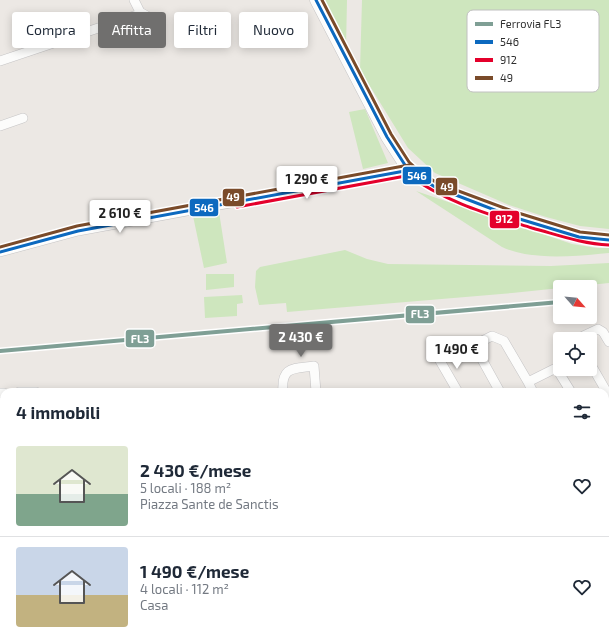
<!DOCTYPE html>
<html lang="it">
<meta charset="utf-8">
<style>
:root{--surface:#fff;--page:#f2f2f3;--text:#1f2937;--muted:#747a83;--line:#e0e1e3;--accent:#706f6e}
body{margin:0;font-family:"Exo 2",sans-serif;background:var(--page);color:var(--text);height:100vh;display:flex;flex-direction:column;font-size:15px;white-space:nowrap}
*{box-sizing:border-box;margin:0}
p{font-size:13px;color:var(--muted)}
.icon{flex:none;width:22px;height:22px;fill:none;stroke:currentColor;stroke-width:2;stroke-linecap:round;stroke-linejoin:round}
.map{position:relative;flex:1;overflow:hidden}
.details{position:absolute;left:0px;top:388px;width:609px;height:256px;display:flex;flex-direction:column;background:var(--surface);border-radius:12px 12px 0 0;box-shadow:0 2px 10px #0003}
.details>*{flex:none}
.guide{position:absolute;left:12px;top:12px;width:400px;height:36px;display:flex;gap:8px}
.needle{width:26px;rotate:117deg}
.controls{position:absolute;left:553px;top:280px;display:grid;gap:8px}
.controls a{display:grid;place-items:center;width:44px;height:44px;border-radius:4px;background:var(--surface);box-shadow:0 2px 10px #0003;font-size:20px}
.price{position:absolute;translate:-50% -34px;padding:0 9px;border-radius:4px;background:#fff;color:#222;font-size:13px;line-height:26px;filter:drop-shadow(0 1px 2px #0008)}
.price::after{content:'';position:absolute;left:50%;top:24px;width:12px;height:9px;margin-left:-6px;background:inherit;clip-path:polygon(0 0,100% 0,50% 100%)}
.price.on{background:var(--accent);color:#fff}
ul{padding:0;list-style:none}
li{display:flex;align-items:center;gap:12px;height:100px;padding:0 16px}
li+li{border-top:1px solid var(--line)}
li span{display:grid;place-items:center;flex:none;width:112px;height:80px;border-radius:4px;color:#555}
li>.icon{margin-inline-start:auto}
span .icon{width:48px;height:48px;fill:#fffc;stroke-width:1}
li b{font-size:17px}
h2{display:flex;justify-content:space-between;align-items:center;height:48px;padding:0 16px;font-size:17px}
.pill{padding:0 14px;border-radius:4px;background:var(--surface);box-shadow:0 2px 10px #0003;font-size:14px;line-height:36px}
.pill.on{background:var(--accent);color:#fff}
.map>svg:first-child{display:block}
</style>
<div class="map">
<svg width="609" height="644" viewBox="0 0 609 644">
<rect width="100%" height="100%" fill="#ece8e4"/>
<path fill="#cee6be" d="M323 0H347L346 48Z
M362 0H609V229L580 226 546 217 509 205 435 173 408 148 360 70Z
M365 109 388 163 363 169 349 112Z
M416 191 572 244 597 248H609V253C577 256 532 261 502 247Z
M219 212 227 263 204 268 193 216Z
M345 250 367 259 388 264 551 266 609 263V283L512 293 287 312 286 303 259 305 255 287 256 271 260 267Z
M206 274H234V287L206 290Z
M242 295 243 303 237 304V316L205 318 204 297Z"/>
<path fill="#d9eabb" d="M0 422 4 453 0 454Z"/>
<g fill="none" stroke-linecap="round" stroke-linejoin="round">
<g stroke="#c5c4c5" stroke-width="10">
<path id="street" d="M134 0 140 12 147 16 154 33
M0 61 137 15 140 12
M0 126 23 118
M0 252 78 231 410 170
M581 339 583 336 598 329 603 332 609 342
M439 359 458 392
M590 363 609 396
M19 392H36
M283 392C281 366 293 369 314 366L316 392
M500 392 474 345 492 336 504 341 528 382
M533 392 528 382 554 369 558 371 571 392
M0 393H4
M605 424 609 422
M605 451 609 458
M605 472 609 470
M0 553 4 554
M0 576H4
M223 640 225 644
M381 640 387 644"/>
</g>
<g stroke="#c5c4c5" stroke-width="13">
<path id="secondary" d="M316 0 387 137 405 165 416 175 435 187 513 217 579 237 609 240
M240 644 243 640"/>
</g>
<g stroke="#c6c5c4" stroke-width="15">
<path id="primary" d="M605 515 609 512
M605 535 609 532
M0 564 4 565
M261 644 294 640"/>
</g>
<use href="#street" stroke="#fcfcfb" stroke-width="9"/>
<use href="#secondary" stroke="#fcfcfb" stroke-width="12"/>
<use href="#primary" stroke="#e8e4d6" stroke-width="14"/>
<g stroke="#fff" stroke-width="6">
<path id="bus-1" d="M316 0 387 137 405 165 416 175 435 187 513 217 579 237 609 240
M0 252 78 231 410 170"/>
</g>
<g stroke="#fff" stroke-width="6">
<path id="bus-2" d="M407 174C445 202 488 214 532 228 558 235 582 244 609 245
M237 207 411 175"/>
</g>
<g stroke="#fff" stroke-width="6">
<path id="bus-3" d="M322 0 391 134 409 162 419 171 437 183 515 212 580 232 609 235
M0 247 77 226 409 165"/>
</g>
<use href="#bus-1" stroke="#0c69bf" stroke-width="3"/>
<use href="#bus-2" stroke="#e4002b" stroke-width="3"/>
<use href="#bus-3" stroke="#7a4b2a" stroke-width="3"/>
<g stroke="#fff" stroke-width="7">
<path id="rail-1" d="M0 351 560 302"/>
</g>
<use href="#rail-1" stroke="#7f9f95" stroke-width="4"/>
</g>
<rect x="467" y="10" width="132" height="82" rx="6" fill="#fff" stroke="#c0c0c0" stroke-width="1"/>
<rect x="475" y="22" width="18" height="4" fill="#7f9f95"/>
<rect x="475" y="40" width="18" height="4" fill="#0c69bf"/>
<rect x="475" y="58" width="18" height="4" fill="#e4002b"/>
<rect x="475" y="76" width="18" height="4" fill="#7a4b2a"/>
<g font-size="11" fill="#2e2e2e">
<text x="500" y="28">Ferrovia FL3</text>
<text x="500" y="46">546</text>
<text x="500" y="64">912</text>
<text x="500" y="82">49</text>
</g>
<g stroke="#fff" stroke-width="1.5">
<rect x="402" y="166" width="30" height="19" rx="4" fill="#0c69bf"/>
<rect x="435" y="177" width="23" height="19" rx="4" fill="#7a4b2a"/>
<rect x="222" y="188" width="23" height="19" rx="4" fill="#7a4b2a"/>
<rect x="189" y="198" width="30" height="19" rx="4" fill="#0c69bf"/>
<rect x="489" y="210" width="31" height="19" rx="4" fill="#e4002b"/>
<rect x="405" y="305" width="30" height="19" rx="4" fill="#7f9f95"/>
<rect x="125" y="329" width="30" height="19" rx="4" fill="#7f9f95"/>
</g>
<g font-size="11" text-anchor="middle" font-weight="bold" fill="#fff">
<text x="417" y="180">546</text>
<text x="447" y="191">49</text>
<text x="233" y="201">49</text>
<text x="204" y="212">546</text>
<text x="504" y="223">912</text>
<text x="420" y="318">FL3</text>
<text x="140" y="343">FL3</text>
</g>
</svg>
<div class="controls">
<a><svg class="needle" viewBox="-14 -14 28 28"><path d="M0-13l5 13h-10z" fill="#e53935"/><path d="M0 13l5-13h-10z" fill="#747a83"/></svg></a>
<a><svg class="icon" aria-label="locate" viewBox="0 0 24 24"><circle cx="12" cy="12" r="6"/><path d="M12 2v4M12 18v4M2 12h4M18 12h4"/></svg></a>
</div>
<b class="price" style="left:307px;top:200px">1 290 €</b>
<b class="price" style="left:120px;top:234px">2 610 €</b>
<b class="price on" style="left:301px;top:358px">2 430 €</b>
<b class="price" style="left:457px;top:370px">1 490 €</b>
<div class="guide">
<a class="pill">Compra</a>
<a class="pill on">Affitta</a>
<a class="pill">Filtri</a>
<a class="pill">Nuovo</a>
</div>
<section class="details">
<h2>4 immobili<svg class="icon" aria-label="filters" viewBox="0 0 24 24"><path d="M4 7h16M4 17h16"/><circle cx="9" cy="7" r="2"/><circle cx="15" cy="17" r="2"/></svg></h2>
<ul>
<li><span style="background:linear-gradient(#dfe7d0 60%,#7fa58c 0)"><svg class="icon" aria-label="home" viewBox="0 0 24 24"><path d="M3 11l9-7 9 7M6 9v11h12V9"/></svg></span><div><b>2 430 €/mese</b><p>5 locali · 188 m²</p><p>Piazza Sante de Sanctis</p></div><svg class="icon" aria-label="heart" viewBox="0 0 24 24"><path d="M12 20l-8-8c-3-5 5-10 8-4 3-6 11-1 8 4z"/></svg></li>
<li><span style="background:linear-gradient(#c9d6e8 60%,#c2b280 0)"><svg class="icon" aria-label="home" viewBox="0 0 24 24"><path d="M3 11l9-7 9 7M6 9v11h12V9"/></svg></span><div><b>1 490 €/mese</b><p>4 locali · 112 m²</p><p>Casa</p></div><svg class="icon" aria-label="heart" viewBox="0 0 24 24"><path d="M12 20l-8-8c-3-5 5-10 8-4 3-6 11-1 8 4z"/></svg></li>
</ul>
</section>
</div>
